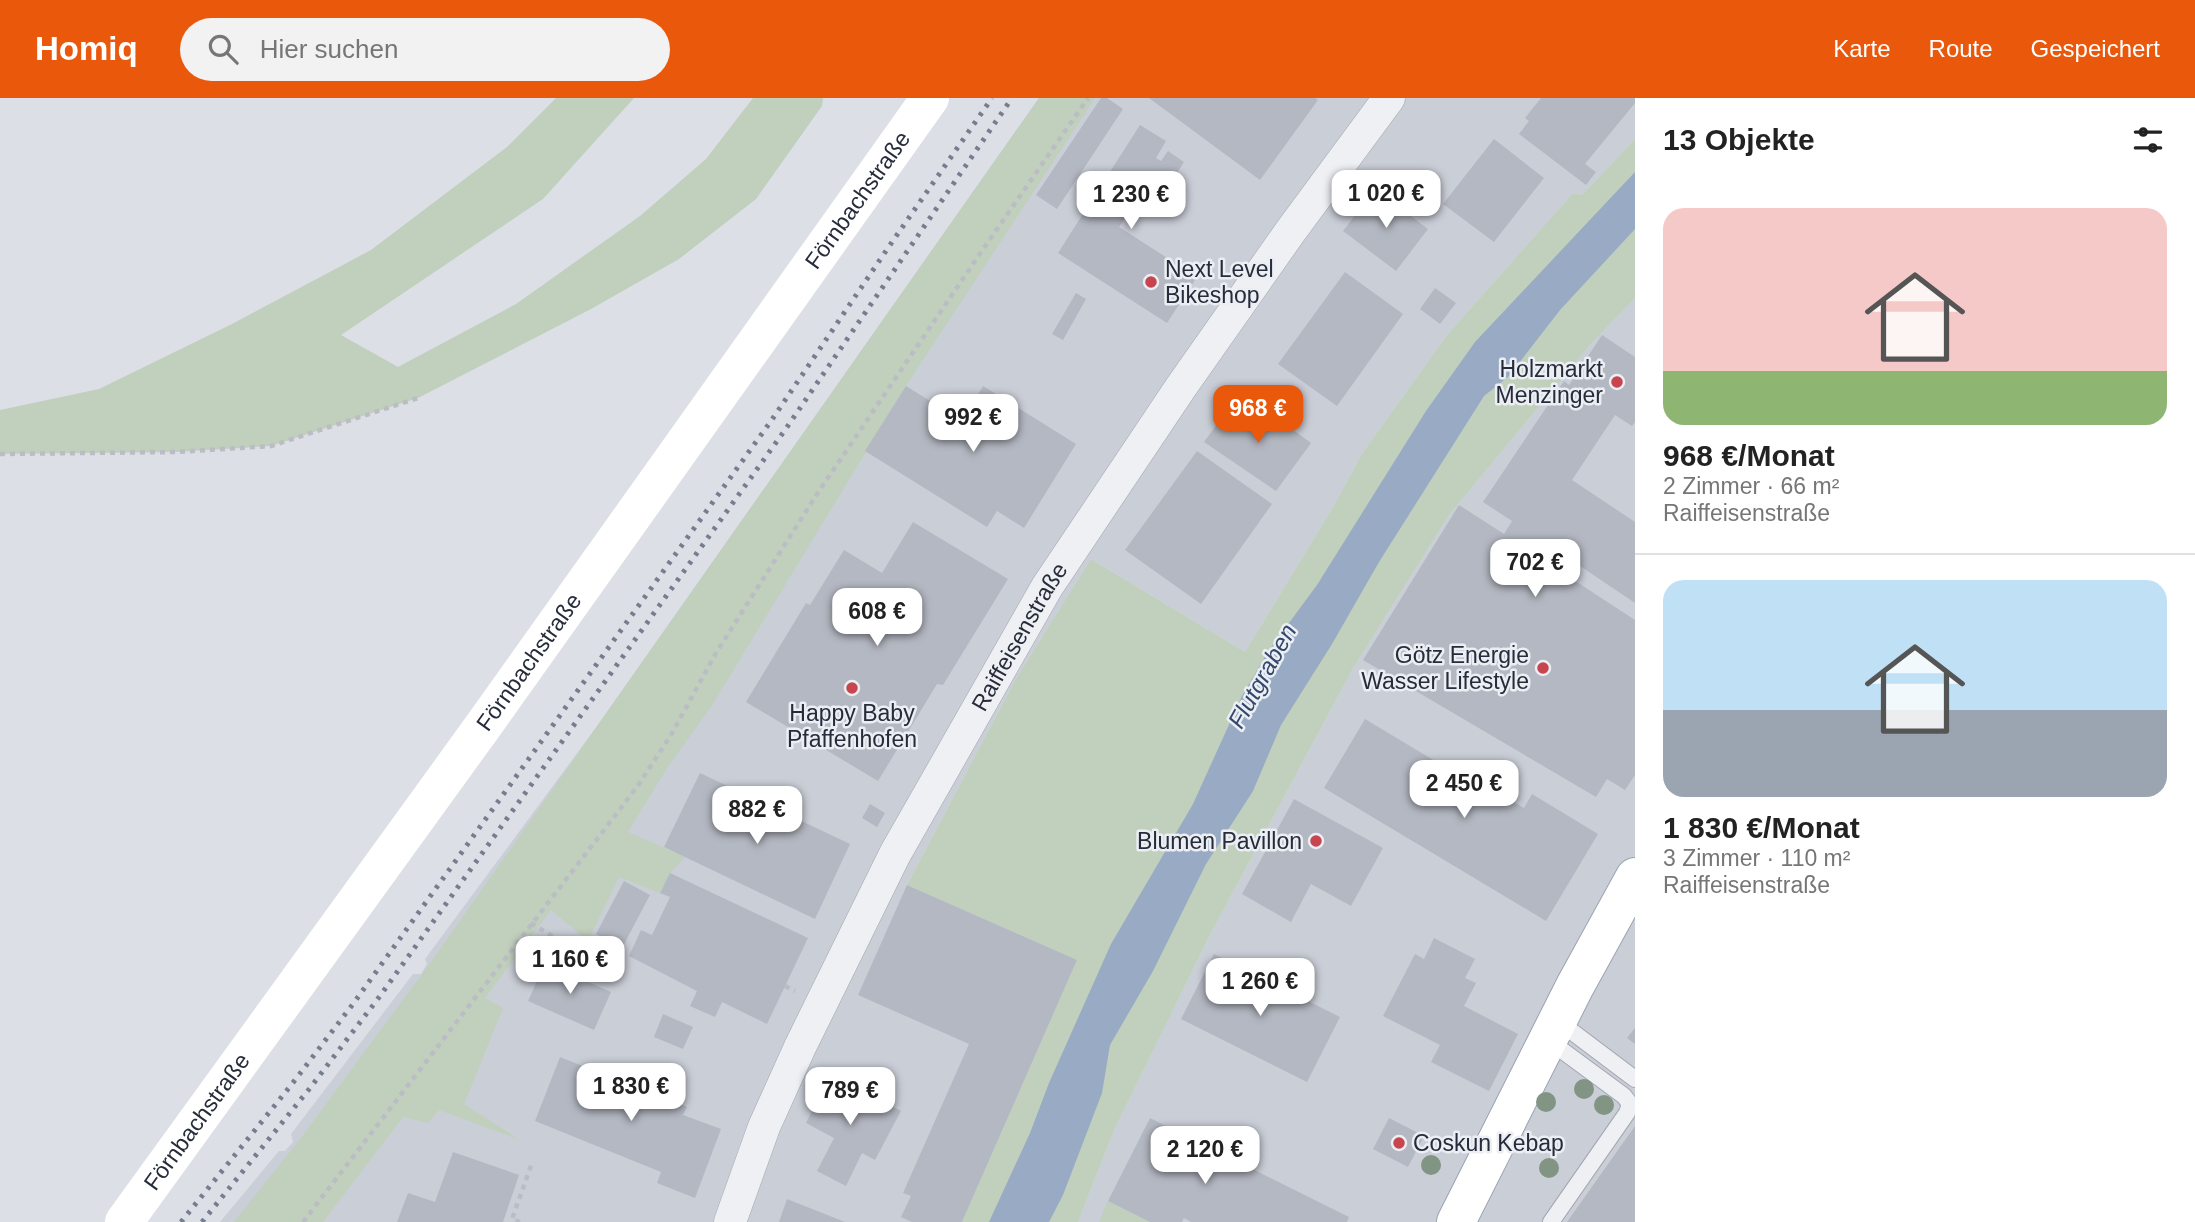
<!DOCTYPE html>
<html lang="de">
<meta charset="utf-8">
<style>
:root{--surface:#fff;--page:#f2f2f2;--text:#222;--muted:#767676;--line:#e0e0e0;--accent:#ea580c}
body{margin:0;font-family:Helvetica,sans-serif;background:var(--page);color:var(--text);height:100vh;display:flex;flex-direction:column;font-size:26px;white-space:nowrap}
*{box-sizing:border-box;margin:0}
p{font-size:23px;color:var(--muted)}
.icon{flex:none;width:38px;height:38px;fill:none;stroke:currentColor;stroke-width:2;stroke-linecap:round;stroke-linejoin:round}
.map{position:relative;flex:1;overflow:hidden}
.drawer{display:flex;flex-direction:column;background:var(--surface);width:560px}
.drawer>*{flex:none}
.price{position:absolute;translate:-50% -60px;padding:0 16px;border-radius:14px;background:#fff;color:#222;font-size:23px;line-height:46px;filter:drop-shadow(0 2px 4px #0008)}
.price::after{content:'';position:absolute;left:50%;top:42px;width:21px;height:16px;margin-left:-10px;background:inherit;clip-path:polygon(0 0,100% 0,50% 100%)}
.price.active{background:var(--accent);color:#fff}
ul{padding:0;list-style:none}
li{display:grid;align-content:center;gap:14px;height:371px;padding:0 28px}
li+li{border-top:2px solid var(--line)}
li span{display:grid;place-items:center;height:217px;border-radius:21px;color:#555}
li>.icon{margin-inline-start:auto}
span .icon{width:126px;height:126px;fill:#fffc;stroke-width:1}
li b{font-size:30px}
h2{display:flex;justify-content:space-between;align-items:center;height:84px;padding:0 28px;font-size:30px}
header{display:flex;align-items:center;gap:42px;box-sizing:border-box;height:98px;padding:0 35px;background:var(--accent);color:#fff}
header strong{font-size:33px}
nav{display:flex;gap:38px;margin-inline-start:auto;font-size:24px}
.search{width:490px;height:63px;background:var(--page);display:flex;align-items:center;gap:18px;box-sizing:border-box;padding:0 24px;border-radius:38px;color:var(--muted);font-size:26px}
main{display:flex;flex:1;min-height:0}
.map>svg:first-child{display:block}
</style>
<header>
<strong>Homiq</strong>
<div class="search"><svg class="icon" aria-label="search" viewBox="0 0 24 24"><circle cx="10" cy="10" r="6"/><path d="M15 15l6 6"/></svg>Hier suchen</div>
<nav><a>Karte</a><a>Route</a><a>Gespeichert</a></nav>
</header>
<main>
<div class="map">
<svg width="1635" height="1124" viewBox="0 0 1635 1124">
<rect width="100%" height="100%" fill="#dcdfe5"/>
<path fill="#caced7" d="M1039 0H1635V41L1582 97 1573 95 1447 237 1363 354 1333 409 1245 554 1091 461 1017 579 907 787 1077 862 962 1124H220L279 1053H285L293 1044 291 1036 413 876H421L427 866 425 861 595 631Z
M1635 200V1124H1078L1115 1030 1211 835 1352 572 1449 417 1590 247Z"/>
<path fill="#c1cfbd" d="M556 0H634L543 101 341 237 398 269 516 206 640 118 706 61 753 0H823L822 8 756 101 679 161 591 211 418 300 271 348 177 354 0 356V312L99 291 232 226 371 152 507 49Z
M1039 0H1095L906 288 711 609 669 667 628 734 685 759 670 775 660 795 619 779 588 843 551 812 485 900 503 910 464 1006 520 1042 439 1012 428 1025 403 1019 323 1124H234L298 1044 431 864Z
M1635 41V200L1590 247 1449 417 1352 572 1211 835 1115 1030 1078 1124H962L1077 862 907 787 1017 579 1091 461 1245 554 1333 409 1363 354 1447 237 1573 95 1582 97Z
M1108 1103 1150 1124H1099Z"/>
<path fill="#98aac4" d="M1635 74V131L1560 212 1509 278 1484 298 1379 464 1332 546 1281 627 1253 693 1206 766 1153 873 1110 947 1102 995 1063 1097 1049 1124H989L1030 1035 1049 985 1111 846 1193 706 1242 598 1269 552 1317 487 1426 313 1475 244Z"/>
<path fill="#b4b8c2" d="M1101 0H1107L1123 11 1057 111 1036 97Z
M1149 0H1315L1318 2 1260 82Z
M1541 0H1635V5L1585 66 1596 74 1586 87 1519 36 1529 23 1525 20Z
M1140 27 1166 43 1156 60 1161 63 1168 53 1184 64 1156 107 1140 97 1119 129 1197 179 1167 225 1058 155Z
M1494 41 1544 80 1494 144 1443 106Z
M1375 91 1428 131 1396 173 1343 133Z
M1345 174 1403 216 1337 308 1278 266Z
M1435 190 1456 205 1440 226 1420 211Z
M1076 195 1086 201 1063 242 1052 236Z
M1602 237 1635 259V324L1632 328 1615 317 1572 382 1635 424V505L1549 447 1540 460 1635 522V677L1625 692 1607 681 1596 699 1363 562 1459 407 1504 436 1512 423 1483 404 1564 283 1569 287Z
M906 288 962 323 983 288 1076 346 1024 430 997 413 987 429 865 353Z
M1234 303 1270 329 1277 320 1311 345 1276 393 1204 344Z
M1197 353 1272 406 1201 506 1125 452Z
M913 424 1008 481 943 587 937 586 878 683 746 604 806 505 810 507 844 452 882 475Z
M1365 621 1490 696 1493 692 1524 710 1532 696 1598 736 1546 823 1324 690Z
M700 675 850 746 815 821 664 749Z
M1294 701 1383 750 1351 808 1311 786 1291 824 1242 796Z
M870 706 885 715 877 729 862 720Z
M670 775 808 840 767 926 722 904 715 919 690 908 697 893 629 858 641 832 652 837 670 799 660 795Z
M624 783 650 797 622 850 596 836Z
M907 787 1077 862 962 1124H912L901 1119 911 1098 903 1095 969 946 858 897Z
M1434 840 1475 861 1465 880 1476 885 1464 908 1518 936 1489 993 1431 964 1440 947 1383 918 1415 856 1424 861Z
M1214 856 1340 919 1307 984 1181 921Z
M545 865 611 894 594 932 528 903Z
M663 916 693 929 683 951 654 939Z
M1635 930V946L1627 940Z
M560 959 630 987 635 974 672 989 668 1001 687 1009 683 1017 721 1031 695 1100 657 1085 661 1074 535 1023Z
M830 977 901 1013 875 1062 862 1055 846 1088 817 1073 834 1040 806 1025Z
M1150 1020 1349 1119 1347 1124H1191L1184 1120 1182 1124H1150L1108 1103Z
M1389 1020 1424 1038 1408 1069 1373 1051Z
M1635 1028V1124H1567Z
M453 1054 519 1077 503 1124H397L408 1095 435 1104Z
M787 1101 845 1124H779Z"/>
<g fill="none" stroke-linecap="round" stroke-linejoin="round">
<g stroke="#a2a6af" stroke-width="18">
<path id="lane" d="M1558 923 1635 981
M1548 942 1624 998 1630 1006 1627 1015 1551 1124"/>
</g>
<g stroke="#a2a6af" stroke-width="33">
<g id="street">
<path id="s1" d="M730 1124 764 1029 800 949 895 756 1047 489 1181 289 1290 134 1389 0"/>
</g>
</g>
<g stroke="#9ca3b0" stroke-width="40">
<path id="primary" d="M1456 1124 1575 888 1635 779"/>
</g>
<path stroke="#babdc4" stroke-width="4.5" stroke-dasharray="5 5" stroke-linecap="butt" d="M0 356 177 354 271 348 418 300
M531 825 572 850
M785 888 795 893
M303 1124 637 689 671 637 716 555 817 396 977 160 1088 0
M520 1124 512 1121 532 1065"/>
<use href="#lane" stroke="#eef0f4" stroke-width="16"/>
<use href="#street" stroke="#eef0f4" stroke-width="32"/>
<path stroke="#fff" stroke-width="38" id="s2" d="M124 1124 486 624 930 0"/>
<use href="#primary" stroke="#fff" stroke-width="38"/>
<path stroke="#767d8e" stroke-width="5" stroke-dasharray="3.5 7" stroke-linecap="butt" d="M181 1124 292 986 353 906 771 323 890 147 992 0
M202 1124 310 990 380 898 785 332 1012 0"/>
</g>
<g fill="#829484">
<circle cx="1584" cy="991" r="10"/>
<circle cx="1546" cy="1004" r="10"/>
<circle cx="1604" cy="1007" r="10"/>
<circle cx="1431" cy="1067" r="10"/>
<circle cx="1549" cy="1070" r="10"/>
</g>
<g fill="#c6454f" stroke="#ebeef3" stroke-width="2.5">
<circle cx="1151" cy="184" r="7"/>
<circle cx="1617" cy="284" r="7"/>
<circle cx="1543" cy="570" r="7"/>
<circle cx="852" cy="590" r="7"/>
<circle cx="1316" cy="743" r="7"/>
<circle cx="1399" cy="1045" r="7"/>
</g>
<g text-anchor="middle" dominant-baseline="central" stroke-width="5" stroke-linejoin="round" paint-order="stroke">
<g font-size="23" fill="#272c3b" stroke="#ebeef3">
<text stroke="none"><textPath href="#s2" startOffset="1258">Förnbachstraße</textPath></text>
<text stroke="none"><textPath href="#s1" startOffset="654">Raiffeisenstraße</textPath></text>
<text stroke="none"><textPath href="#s2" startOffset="691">Förnbachstraße</textPath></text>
<text stroke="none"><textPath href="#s2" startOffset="124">Förnbachstraße</textPath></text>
</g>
<g font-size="23" fill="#272c3b" stroke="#ebeef3" text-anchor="end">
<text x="1165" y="171" text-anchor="start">Next Level<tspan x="1165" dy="26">Bikeshop</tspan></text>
<text x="1603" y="271">Holzmarkt<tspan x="1603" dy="26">Menzinger</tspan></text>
<text x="1529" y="557">Götz Energie<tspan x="1529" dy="26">Wasser Lifestyle</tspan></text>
<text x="852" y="615" text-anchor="middle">Happy Baby<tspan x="852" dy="26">Pfaffenhofen</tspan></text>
<text x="1302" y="743">Blumen Pavillon</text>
<text x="1413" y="1045" text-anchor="start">Coskun Kebap</text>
</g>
<g font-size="24" font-style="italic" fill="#33486c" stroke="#ebeef3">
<text transform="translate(1262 578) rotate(-61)">Flutgraben</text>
</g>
</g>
</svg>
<b class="price" style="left:1386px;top:132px">1 020 €</b>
<b class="price" style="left:1131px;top:133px">1 230 €</b>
<b class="price active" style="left:1258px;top:347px">968 €</b>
<b class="price" style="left:973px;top:356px">992 €</b>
<b class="price" style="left:1535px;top:501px">702 €</b>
<b class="price" style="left:877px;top:550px">608 €</b>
<b class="price" style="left:1464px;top:722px">2 450 €</b>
<b class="price" style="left:757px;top:748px">882 €</b>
<b class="price" style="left:570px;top:898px">1 160 €</b>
<b class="price" style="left:1260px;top:920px">1 260 €</b>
<b class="price" style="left:631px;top:1025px">1 830 €</b>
<b class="price" style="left:850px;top:1029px">789 €</b>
<b class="price" style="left:1205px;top:1088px">2 120 €</b>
</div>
<section class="drawer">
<h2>13 Objekte<svg class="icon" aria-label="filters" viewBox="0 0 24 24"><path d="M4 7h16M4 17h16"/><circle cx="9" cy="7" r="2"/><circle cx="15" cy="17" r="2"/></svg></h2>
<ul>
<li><span style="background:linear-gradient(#f6c9c9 75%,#8fb573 0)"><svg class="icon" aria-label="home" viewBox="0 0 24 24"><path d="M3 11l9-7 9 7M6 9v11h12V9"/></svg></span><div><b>968 €/Monat</b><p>2 Zimmer · 66 m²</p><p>Raiffeisenstraße</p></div></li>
<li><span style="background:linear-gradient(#bfe0f5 60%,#9aa5b1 0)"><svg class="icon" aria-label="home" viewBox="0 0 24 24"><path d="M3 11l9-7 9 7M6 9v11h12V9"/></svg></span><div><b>1 830 €/Monat</b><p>3 Zimmer · 110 m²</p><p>Raiffeisenstraße</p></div></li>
</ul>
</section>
</main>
